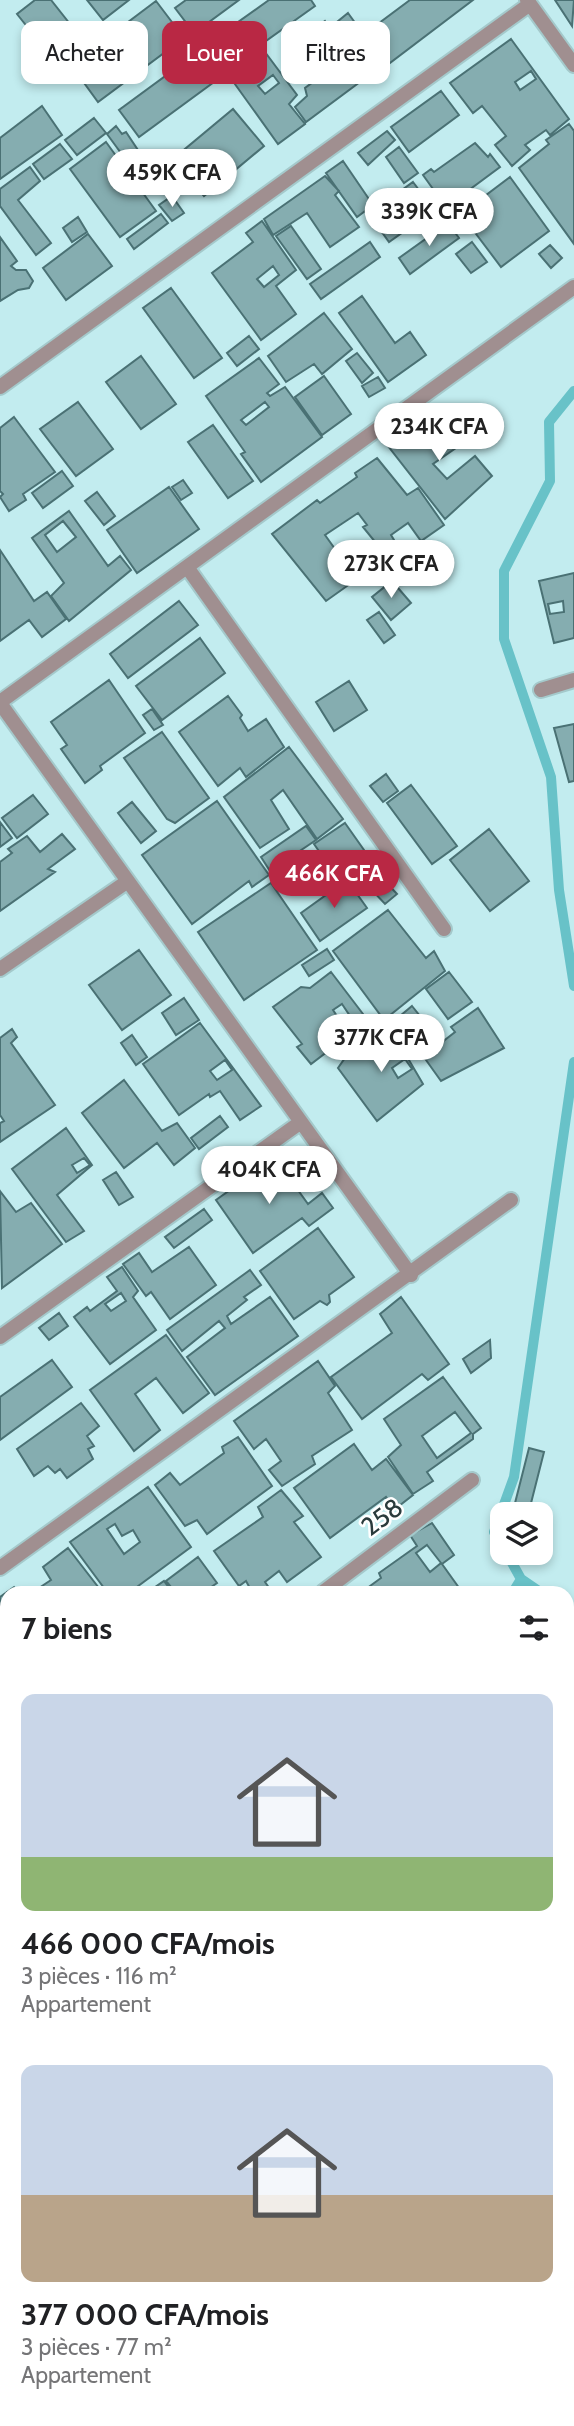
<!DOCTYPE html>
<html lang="fr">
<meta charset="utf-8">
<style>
:root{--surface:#fff;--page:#f6f6f6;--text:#202124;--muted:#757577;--accent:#b92844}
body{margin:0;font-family:Cabin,sans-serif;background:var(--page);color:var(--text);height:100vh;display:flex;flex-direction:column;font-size:26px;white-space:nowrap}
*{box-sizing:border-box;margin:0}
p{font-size:23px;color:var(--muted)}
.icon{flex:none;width:38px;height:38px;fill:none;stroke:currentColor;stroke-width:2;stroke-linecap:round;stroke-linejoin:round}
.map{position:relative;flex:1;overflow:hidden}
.sheet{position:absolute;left:0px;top:1586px;width:574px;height:842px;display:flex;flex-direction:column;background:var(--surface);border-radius:21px 21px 0 0;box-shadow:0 4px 10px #0003}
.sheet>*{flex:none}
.hud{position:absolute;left:21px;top:21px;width:532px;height:63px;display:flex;gap:14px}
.controls{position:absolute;left:490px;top:1502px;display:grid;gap:14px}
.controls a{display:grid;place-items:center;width:63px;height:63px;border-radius:14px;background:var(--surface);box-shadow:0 4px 10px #0003;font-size:35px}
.price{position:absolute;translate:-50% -60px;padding:0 16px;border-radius:24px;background:#fff;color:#222;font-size:23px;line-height:46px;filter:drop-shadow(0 2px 4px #0008)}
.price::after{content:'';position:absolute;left:50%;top:42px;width:21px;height:16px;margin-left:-10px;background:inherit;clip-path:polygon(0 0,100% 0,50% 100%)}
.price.on{background:var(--accent);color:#fff}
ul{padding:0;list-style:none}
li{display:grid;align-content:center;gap:14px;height:371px;padding:0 21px}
li span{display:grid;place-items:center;height:217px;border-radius:14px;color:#555}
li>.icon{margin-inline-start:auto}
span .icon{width:126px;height:126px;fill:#fffc;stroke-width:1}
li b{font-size:30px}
h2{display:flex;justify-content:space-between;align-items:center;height:84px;padding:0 21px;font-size:30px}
.tag{padding:0 24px;border-radius:14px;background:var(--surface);box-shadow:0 4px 10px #0003;font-size:24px;line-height:63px}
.tag.on{background:var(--accent);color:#fff}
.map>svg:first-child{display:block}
</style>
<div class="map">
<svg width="574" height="2426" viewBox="0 0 574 2426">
<rect width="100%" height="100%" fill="#c2ecef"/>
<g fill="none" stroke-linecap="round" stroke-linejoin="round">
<path stroke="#68c2c8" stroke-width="10" d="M574 391 549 422 550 481 504 571V639L551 777 559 890 574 986
M502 1546 494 1532 514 1477 574 1062
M506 1552 521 1579 540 1592
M513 1592 521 1579
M567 1611 574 1615
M0 1885 7 1891"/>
</g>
<path fill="#85adb0" stroke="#4a7174" stroke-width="2" fill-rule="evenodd" d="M35 0H51L85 43 57 64 17 14Z
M87 0H129L103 20Z
M186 0H239L194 33 175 8Z
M269 0H311L315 6 228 68 210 42Z
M410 0H473L378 72 355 41Z
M555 0H574L572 26Z
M156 1 184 38 98 102 71 65Z
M348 13 361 31 350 39 337 22Z
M325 21 351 54 339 64 312 31Z
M511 39 569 119 550 135 546 130 525 145 530 150 512 166 495 145 506 136 482 106 473 113 450 83ZM531 71 536 79 520 90 515 82Z
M262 48 297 95 289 104 305 124 278 144 227 73ZM273 75 279 83 265 94 258 86Z
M194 55 214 82 139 137 119 110Z
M360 55 372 73 306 122 295 107 307 96 305 88 335 66 343 71Z
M441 91 459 115 409 152 391 127Z
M42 106 62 135 0 179V138Z
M233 109 264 146 204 196 173 159Z
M94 118 106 133 77 155 65 140Z
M569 124 574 131V244L519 168 549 144 546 140Z
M116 126 122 134 126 132 142 156 148 152 166 177 148 190 107 134Z
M387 131 395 140 368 165 358 153Z
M106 142 156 211 120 237 70 169Z
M475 143 488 157 490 154 500 167 446 207 423 175 431 169 434 172Z
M60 144 72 159 44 179 33 164Z
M399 147 418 173 404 183 386 157Z
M343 161 373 205 357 217 326 173Z
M30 167 40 181 18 200 51 243 36 255 0 206V189Z
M325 176 339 191 335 195 359 227 330 247 307 213 273 235 264 219Z
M510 177 549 231 501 267 461 214Z
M413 182 434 210 389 242 369 214Z
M172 196 184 213 172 221 159 205Z
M161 214 168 223 134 249 127 239Z
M78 217 87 232 72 242 63 228Z
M262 221 296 270 276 286 296 314 261 340 212 273 253 242 246 233ZM273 266 279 275 264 287 257 279Z
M448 223 459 238 410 274 399 258Z
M291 226 321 269 307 279 276 236Z
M88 234 112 266 66 300 43 268Z
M0 237 17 261 11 266 16 270H26L33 281 29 288 18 290 0 301Z
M370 242 380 257 321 299 310 284Z
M472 242 487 262 471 273 456 254Z
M550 245 562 258 551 268 539 254Z
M171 288 222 358 194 378 143 308Z
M362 296 395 343 410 332 426 355 388 382 339 313Z
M324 313 352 349 322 374 314 364 286 382 268 356Z
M249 336 259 349 237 366 227 353Z
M357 353 373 373 362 383 346 361Z
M141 356 176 404 141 429 106 382Z
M259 358 279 384 267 393 270 396 285 387 322 437 261 482 241 454 245 452 206 396ZM265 402 269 407 246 425 241 420Z
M324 376 351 414 322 435 295 397Z
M378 377 385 388 369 397 362 386Z
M78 402 113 449 76 476 40 429Z
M447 410 466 441 433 464 447 479 475 456 492 476 445 519 388 446Z
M14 417 55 472 23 494 26 500 9 511 0 497 3 494 0 491V428Z
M213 425 253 481 228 498 188 442Z
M377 458 407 495 418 488 444 525 421 541 408 523 391 535 394 540 380 548 363 527 367 525 358 513 325 535 343 560 356 553 368 571 326 601 272 534 317 500 320 503 357 477 355 473Z
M62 471 73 486 43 508 32 493Z
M183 480 192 493 181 500 172 487Z
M169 487 199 529 137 573 107 530Z
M97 492 115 516 104 525 85 501Z
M69 511 108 566 120 556 131 570 69 621 51 596 64 583 32 538ZM63 521 76 537 57 552 45 535Z
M0 550 34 601 47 592 66 619 42 637 29 620 0 641Z
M574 573V638L554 643 539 581ZM563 601 564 612 550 614 548 604Z
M392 581 411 603 391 620 372 597Z
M179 601 198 625 128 678 110 654Z
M379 612 395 635 384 643 367 620Z
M200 638 225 673 162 720 136 686Z
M109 680 145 733 100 766 102 770 85 783 61 749 67 745 51 722Z
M349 681 367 710 334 731 316 702Z
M228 696 242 715 240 718 248 731 266 719 284 747 246 777 240 768 218 786 179 732Z
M152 709 163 725 154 730 143 715Z
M574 724V781L569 782 554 728Z
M162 732 209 798 175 823 167 819 124 758Z
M289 747 343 819 317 839 283 790 271 800 289 829 260 848 224 797Z
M386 774 398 791 383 802 370 786Z
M411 785 457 846 432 864 387 803Z
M33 795 48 814 17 838 2 818Z
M217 801 269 875 252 887 249 881 192 924 142 855Z
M132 802 156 831 141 843 118 813Z
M0 822 12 838 0 847Z
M345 823 364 850 333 871 314 844Z
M306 826 316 840 270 871 261 857Z
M489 829 529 881 490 911 450 860Z
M62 834 75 849 48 869 55 872 0 911V862L12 853 8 849 27 836 40 852Z
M383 879 397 894 385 904 371 889Z
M347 880 367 908 320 941 301 913Z
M271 883 317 950 244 1000 198 932Z
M388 910 426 958 434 951 445 971 384 1020 333 951Z
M327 949 334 960 309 976 302 965Z
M139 950 171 995 122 1030 89 985Z
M331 972 363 1014 327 1041 332 1048 311 1064 297 1047 302 1044 273 1007 301 987 310 988ZM342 1004 352 1019 343 1025 333 1010Z
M449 972 472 1002 448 1019 426 989Z
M184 998 199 1020 176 1035 162 1013Z
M412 1006 436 1036 419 1051 394 1021Z
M478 1008 504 1048 441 1081 421 1053 430 1046 432 1050 455 1032 451 1027Z
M200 1023 261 1106 240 1120 220 1091 210 1097 209 1094 179 1115 143 1064ZM225 1060 232 1070 217 1080 210 1071Z
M389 1026 423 1084 377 1121 338 1068 345 1058ZM405 1059 412 1069 398 1078 392 1068Z
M12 1029 17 1037 11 1043 55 1105 0 1142V1123L4 1121 0 1115V1038Z
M132 1035 147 1057 136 1065 121 1043Z
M124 1080 162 1131 177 1123 195 1148 174 1165 157 1143 124 1168 82 1113Z
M220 1116 228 1127 199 1149 191 1138Z
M66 1128 92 1165 57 1195 84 1231 66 1242 12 1169ZM84 1158 90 1165 77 1173 72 1165Z
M275 1158 308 1204 322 1193 333 1208 309 1226 302 1218 253 1253 216 1200Z
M116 1172 133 1197 119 1205 103 1180Z
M0 1191 16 1212 31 1203 62 1244 2 1288Z
M204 1209 212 1220 174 1248 165 1237Z
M318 1228 354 1277 329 1295 330 1302 327 1305 320 1301 294 1319 260 1271Z
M189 1247 216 1285 170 1319 151 1292 146 1296 123 1264 139 1253 152 1272Z
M122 1267 138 1291 133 1297 156 1330 110 1364 74 1317 87 1307 90 1311 117 1291 107 1277ZM121 1293 126 1301 111 1311 105 1304Z
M250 1270 261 1285 244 1297 247 1300 227 1316 231 1324 270 1297 298 1336 215 1395 187 1357 225 1328 219 1321 182 1351 167 1330Z
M401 1297 449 1364 428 1380 422 1374 362 1419 331 1377 392 1333 380 1314Z
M59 1313 68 1326 49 1340 39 1328Z
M166 1335 209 1393 183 1413 156 1378 135 1394 160 1430 134 1451 90 1390Z
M490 1340 491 1358 471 1373 463 1359Z
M52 1360 72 1387 0 1440V1397Z
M318 1361 335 1386 328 1393 352 1430 312 1456 315 1464 282 1486 269 1470 281 1461 266 1439 254 1449 234 1421Z
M443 1377 481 1428 473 1434V1439L427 1472 433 1481 413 1494 388 1457 401 1445 384 1419ZM455 1412 471 1433 437 1458 422 1436Z
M81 1403 99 1426 87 1436 94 1446 88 1449 93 1459 67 1478 60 1469 55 1473 48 1466 34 1476 17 1449Z
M238 1437 272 1486 207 1534 197 1520 185 1526 155 1485 170 1473 180 1485 224 1453 222 1447Z
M354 1444 372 1470 386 1459 413 1495 395 1509 386 1497 330 1538 294 1488Z
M529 1448 544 1452 529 1511 514 1507Z
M148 1487 191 1547 130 1592H107L70 1542ZM115 1524 122 1536 133 1530 140 1542 124 1554 107 1529Z
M281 1490 303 1516 294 1522 321 1557 287 1582 279 1571 265 1582 272 1592H252L246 1581 239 1586 214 1551 263 1517 258 1507Z
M432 1523 454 1555 442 1564 462 1592H368L366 1589 381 1578 379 1573 417 1546 410 1535ZM427 1545 441 1563 430 1572 416 1553Z
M68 1548 102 1592H33L51 1580 43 1567Z
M198 1557 217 1583 204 1592H175L166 1581Z
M164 1581 172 1592H148Z
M14 1587 18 1592H7V1625L2 1628 0 1597Z
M7 1697V1740L0 1745V1702Z
M7 1761V1786L0 1791V1766Z
M3 1984 7 1991V2048L0 2052V1986Z
M567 1991 574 2001V2030L567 2035Z
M574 2055V2086L567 2091V2059Z
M574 2268V2346L567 2333V2272Z
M0 2326 7 2338V2417L0 2421V2341L4 2339Z
M574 2398V2426H563L560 2420H567V2402Z
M330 2420H365L356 2426H333Z
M374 2420H406L409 2426H383L381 2423 364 2426Z"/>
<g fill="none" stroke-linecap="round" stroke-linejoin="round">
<g stroke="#a4c9cb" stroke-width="18">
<path id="minor" d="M527 0 574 65
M0 387 530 4
M187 567 444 929
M541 690 574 680
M0 702 574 287
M0 703 411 1275
M0 969 128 881
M0 1337 301 1122
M0 1568 511 1200
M323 1592 472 1480
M0 1836 7 1830
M0 2139 7 2135
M516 2420 519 2426"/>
</g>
<g stroke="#a4c9cb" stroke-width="21">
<path id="primary" d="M567 2153 574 2149
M567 2209 574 2205
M104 2426 114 2420
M194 2426 204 2420"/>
</g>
<use href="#minor" stroke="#a08f90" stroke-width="14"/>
<use href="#primary" stroke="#674c4d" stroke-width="18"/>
</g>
<g text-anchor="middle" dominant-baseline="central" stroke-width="5" stroke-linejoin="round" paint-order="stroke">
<g font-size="26" fill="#2a3b3c" stroke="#fff">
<text transform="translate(382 1517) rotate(-37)">258</text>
</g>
</g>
</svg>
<div class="controls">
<a><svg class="icon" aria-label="layers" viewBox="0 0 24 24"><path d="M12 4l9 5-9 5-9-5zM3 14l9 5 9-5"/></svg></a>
</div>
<b class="price" style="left:172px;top:209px">459K CFA</b>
<b class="price" style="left:429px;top:248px">339K CFA</b>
<b class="price" style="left:439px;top:463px">234K CFA</b>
<b class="price" style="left:391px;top:600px">273K CFA</b>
<b class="price on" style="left:334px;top:910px">466K CFA</b>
<b class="price" style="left:381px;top:1074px">377K CFA</b>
<b class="price" style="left:269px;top:1206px">404K CFA</b>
<div class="hud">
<a class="tag">Acheter</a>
<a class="tag on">Louer</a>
<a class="tag">Filtres</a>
</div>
<section class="sheet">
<h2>7 biens<svg class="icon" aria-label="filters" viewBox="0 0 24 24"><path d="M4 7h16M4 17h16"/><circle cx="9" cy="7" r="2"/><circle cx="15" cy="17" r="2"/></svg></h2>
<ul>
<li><span style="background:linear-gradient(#c9d6e8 75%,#8fb573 0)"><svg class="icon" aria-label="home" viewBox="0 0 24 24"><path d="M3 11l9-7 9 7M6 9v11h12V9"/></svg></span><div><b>466 000 CFA/mois</b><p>3 pièces · 116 m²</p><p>Appartement</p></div></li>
<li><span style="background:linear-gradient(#c9d6e8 60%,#b9a48a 0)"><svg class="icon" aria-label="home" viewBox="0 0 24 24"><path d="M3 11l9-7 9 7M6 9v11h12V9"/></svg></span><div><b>377 000 CFA/mois</b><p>3 pièces · 77 m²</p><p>Appartement</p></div></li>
</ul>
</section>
</div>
